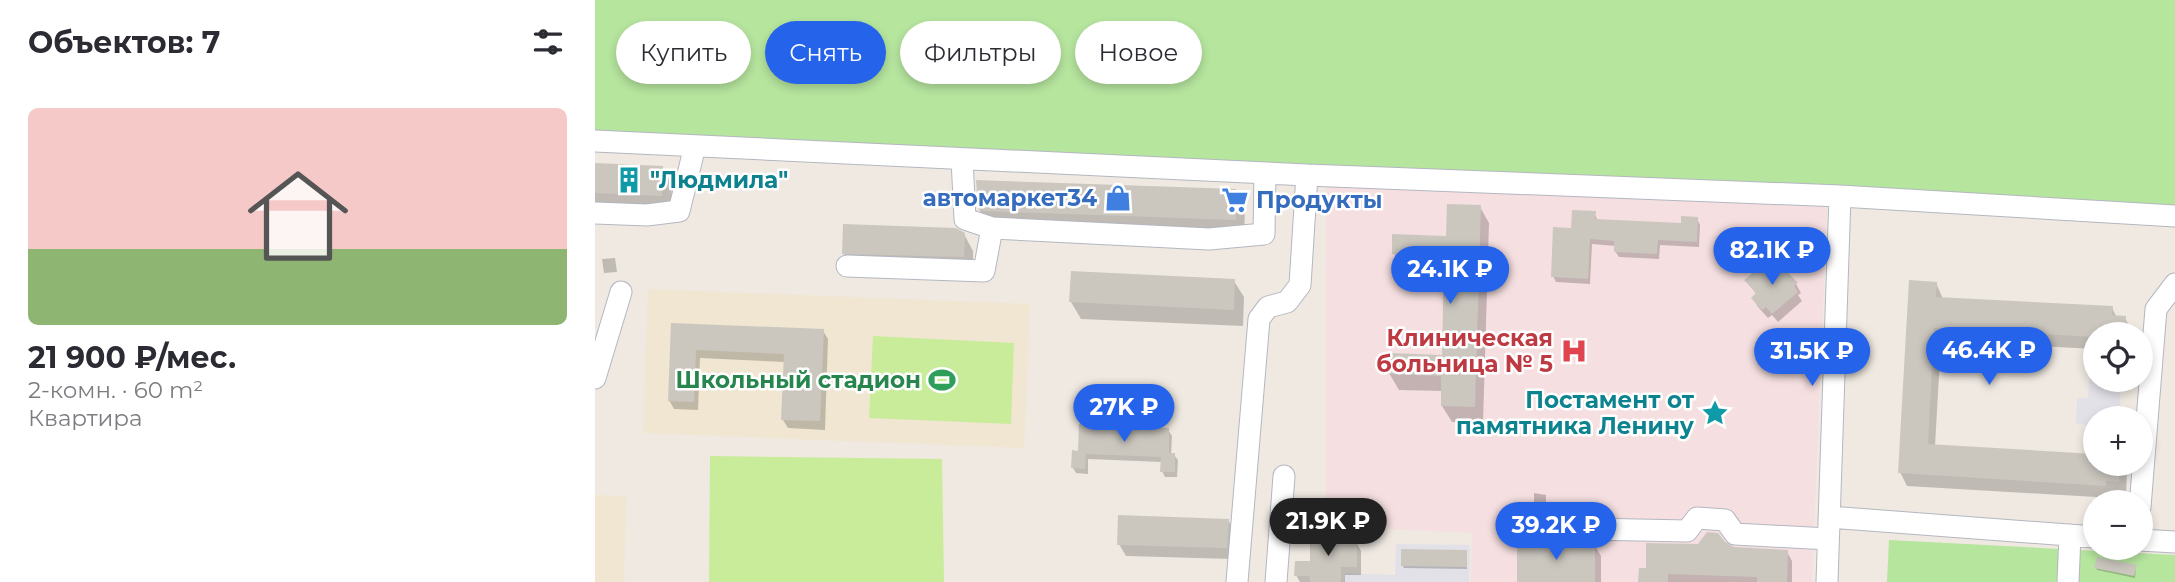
<!DOCTYPE html>
<html lang="ru">
<meta charset="utf-8">
<style>
:root{--surface:#fff;--page:#f7f7f7;--text:#2b2b33;--muted:#7c7c81;--accent:#2563eb}
body{margin:0;font-family:Montserrat,sans-serif;background:var(--page);color:var(--text);height:100vh;display:flex;flex-direction:column;font-size:26px;white-space:nowrap}
*{box-sizing:border-box;margin:0}
p{font-size:23px;color:var(--muted)}
.icon{flex:none;width:38px;height:38px;fill:none;stroke:currentColor;stroke-width:2;stroke-linecap:round;stroke-linejoin:round}
.map{position:relative;flex:1;overflow:hidden}
.side{display:flex;flex-direction:column;background:var(--surface);width:595px}
.side>*{flex:none}
.guide{position:absolute;left:21px;top:21px;width:665px;height:63px;display:flex;gap:14px}
.controls{position:absolute;left:1488px;top:322px;display:grid;gap:14px}
.controls a{display:grid;place-items:center;width:70px;height:70px;border-radius:50%;background:var(--surface);box-shadow:0 4px 10px #0003;font-size:35px}
.price{position:absolute;translate:-50% -60px;padding:0 16px;border-radius:24px;background:var(--accent);color:#fff;font-size:23px;line-height:46px;filter:drop-shadow(0 2px 4px #0008)}
.price::after{content:'';position:absolute;left:50%;top:42px;width:21px;height:16px;margin-left:-10px;background:inherit;clip-path:polygon(0 0,100% 0,50% 100%)}
.price.selected{background:#222;color:#fff}
ul{padding:0;list-style:none}
li{display:grid;align-content:center;gap:14px;height:371px;padding:0 28px}
li span{display:grid;place-items:center;height:217px;border-radius:10px;color:#555}
li>.icon{margin-inline-start:auto}
span .icon{width:126px;height:126px;fill:#fffc;stroke-width:1}
li b{font-size:30px}
h2{display:flex;justify-content:space-between;align-items:center;height:84px;padding:0 28px;font-size:30px}
.chip{padding:0 24px;border-radius:32px;background:var(--surface);box-shadow:0 4px 10px #0003;font-size:24px;line-height:63px}
.chip.selected{background:var(--accent);color:#fff}
main{display:flex;flex:1;min-height:0}
.map>svg:first-child{display:block}
</style>
<main>
<section class="side">
<h2>Объектов: 7<svg class="icon" aria-label="filters" viewBox="0 0 24 24"><path d="M4 7h16M4 17h16"/><circle cx="9" cy="7" r="2"/><circle cx="15" cy="17" r="2"/></svg></h2>
<ul>
<li><span style="background:linear-gradient(#f6c9c9 65%,#8fb573 0)"><svg class="icon" aria-label="home" viewBox="0 0 24 24"><path d="M3 11l9-7 9 7M6 9v11h12V9"/></svg></span><div><b>21 900 ₽/мес.</b><p>2-комн. · 60 m²</p><p>Квартира</p></div></li>
</ul>
</section>
<div class="map">
<svg width="1580" height="582" viewBox="0 0 1580 582">
<rect width="100%" height="100%" fill="#efe9e1"/>
<path fill="#e3e1e8" d="M1495 363 1500 364V380H1526L1524 418H1500V432L1491 431V425L1481 424 1482 398H1493Z
M801 544 875 545 874 582H749L750 573 800 575Z"/>
<path fill="#f0e6d1" d="M53 289 435 304 429 448 48 433Z
M0 495 31 496 29 582H0Z"/>
<path fill="#f5dfe0" d="M731 186 1232 207 1217 582H876L877 533 731 526Z"/>
<path fill="#b6e59e" d="M0 0H1580V208L0 135Z
M1294 540 1580 555V582H1292Z"/>
<path fill="#c9ec9a" d="M278 336 419 343 416 424 274 418Z
M115 456 347 459 349 582H114Z"/>
<path fill="#0003" d="M0 165 67 167 77 184 76 212 0 209Z
M640 190 650 207 649 236 394 226 384 209Z
M885 207 894 223 888 423 857 422 847 406 848 391 804 390 794 373 848 357 851 271 808 270 799 253 853 238Z
M999 213 1003 221 1088 225 1102 219 1105 225 1104 247 1065 245 1064 259 1024 257 1020 251 1021 246 997 244 995 284 961 282 958 276 977 230Z
M369 234 378 251V273L258 270 249 254Z
M20 258 22 272 9 273 7 259Z
M1186 274 1201 284 1206 293 1203 295 1207 301 1183 322 1177 315 1173 318 1163 307 1158 298 1162 295 1151 280Z
M639 281 649 297 648 326 486 319 476 302Z
M1341 283 1348 299 1517 308 1522 318H1530L1538 334H1500V349L1346 341 1340 446 1500 464H1528L1532 471 1531 495 1518 494V498L1312 486 1305 472Z
M77 324 228 331 233 339 230 430 193 428 188 420 190 362 105 358 103 410 79 409 74 400Z
M573 430 577 436 576 455H579L583 460 582 477H570L567 471V462L493 459V474L481 473 478 468V452Z
M939 493 951 495V509L939 508Z
M633 520 640 532 638 559 531 556 524 544Z
M746 536 749 542H761L766 551V575H750V582H705L701 575Z
M1129 543 1138 549 1192 552 1197 561V582H1045L1052 570 1104 545Z
M999 544 1006 556V582H924Z
M871 552 872 569 809 568 808 566Z
M1541 567 1540 578 1502 570 1501 568Z"/>
<path fill="#cbc7bf" d="M0 163 68 166 67 196 0 193Z
M381 180 641 189V220L389 211 383 209Z
M852 204 886 205 880 407 846 406V376L792 374 793 353 847 355 849 256 797 254V234L851 236Z
M977 210 1001 211 1000 219 1086 223V216L1103 217 1102 242 1063 240 1062 254 1019 252V241L995 239 993 279 956 277 958 227 976 228Z
M248 224 361 228 370 233 369 257 247 254Z
M1177 261 1186 272 1190 269 1203 283 1199 286 1203 292 1177 314 1171 307 1167 310 1156 298 1161 293 1149 280 1168 264 1171 267Z
M476 271 640 279 639 310 474 302Z
M1314 280 1342 282 1341 297 1518 306 1517 315 1531 316 1530 334H1500V337L1339 328 1333 444 1500 454V464H1525L1524 482 1511 481V486L1303 473Z
M76 323 229 329 225 421 186 420 189 354 101 350 99 402 73 401Z
M484 424 574 428V453H580V472H565L566 457 491 454 490 469 476 468 477 450 483 451Z
M523 515 634 519 632 548 522 545Z
M1112 532 1123 533 1130 542 1139 547 1193 550 1192 582H1162V577L1073 574V582H1043L1044 568H1051V543L1103 544Z
M715 534H747L746 540 762 541V567H746V582H715V576H699L700 561H715Z
M922 542H1000V582H922Z
M806 549 872 550V567L806 566Z
M1502 557 1542 565 1539 576 1499 568Z"/>
<g fill="none" stroke-linecap="round" stroke-linejoin="round">
<g stroke="#b4b7c1" stroke-width="23">
<path id="minor" d="M0 141 712 175 1245 196 1580 216
M367 159 370 219 397 228 614 239 669 234 670 173
M0 213 52 215 84 211 100 146
M252 266 389 271 397 228
M0 378 26 292
M1545 507 1561 309 1580 284
M1234 517 1500 537
M945 528 1092 531 1102 518 1130 520 1140 534 1233 539
M1545 540 1580 542
M642 582 664 319 673 307 692 302 705 285 712 175
M681 582 689 476
M1232 582 1245 196
M1473 582 1475 535"/>
</g>
<use href="#minor" stroke="#fff" stroke-width="21"/>
</g>
<defs>
<g id="building-bare" transform="scale(2.1)"><path d="M-4-6H4V6H1V3H-1V6H-4ZM-2.5-4.3h1.7v1.8h-1.7ZM.8-4.3h1.7v1.8H.8ZM-2.5-1h1.7V.8h-1.7ZM.8-1h1.7V.8H.8Z" fill="#0f9aa8" stroke="#fff" stroke-width="2.5" paint-order="stroke"/></g>
<g id="shop-bare" transform="scale(2.1)"><path d="M-5-2.5h2.3a2.7 3.5 0 0 1 5.4 0H5L5.5 6h-11ZM-1.5-2.5h3a1.5 2.3 0 0 0-3 0Z" fill="#3f7fe0" stroke="#fff" stroke-width="2.5" paint-order="stroke"/></g>
<g id="supermarket-bare" transform="scale(2.1)"><path d="M-6-5.5h2.5l.6 2H6L4.5 2H-2.5L-4.4-4H-6ZM-1.5 3.2a1.3 1.3 0 1 0 .1 0ZM3 3.2a1.3 1.3 0 1 0 .1 0Z" fill="#3f7fe0" stroke="#fff" stroke-width="2.5" paint-order="stroke"/></g>
<g id="hospital-bare" transform="scale(2.1)"><path d="M-5-5h3v3.5h4V-5h3V5h-3V1.5h-4V5h-3Z" fill="#e0444e" stroke="#fff" stroke-width="2.5" paint-order="stroke"/></g>
<g id="stadium-bare" transform="scale(2.1)"><path d="M0-5a6.5 5 0 1 0 0 10a6.5 5 0 1 0 0-10ZM-3.5-1.8h7v3.6h-7Z" fill="#2e9e5b" stroke="#fff" stroke-width="2.5" paint-order="stroke"/></g>
<g id="sight-bare" transform="scale(2.1)"><path d="M0-6L1.8-2.2L6-1.7L2.9 1.2L3.7 5.4L0 3.3L-3.7 5.4L-2.9 1.2L-6-1.7L-1.8-2.2Z" fill="#0f9aa8" stroke="#fff" stroke-width="2.5" paint-order="stroke"/></g>
</defs>
<g fill-rule="evenodd">
<use href="#building-bare" x="34" y="180"/>
<use href="#shop-bare" x="523" y="198"/>
<use href="#supermarket-bare" x="640" y="200"/>
<use href="#hospital-bare" x="979" y="351"/>
<use href="#stadium-bare" x="347" y="380"/>
<use href="#sight-bare" x="1120" y="413"/>
</g>
<g text-anchor="middle" dominant-baseline="central" stroke-width="5" stroke-linejoin="round" paint-order="stroke">
<g font-size="23" font-weight="bold" fill="#0d838f" stroke="#fff" text-anchor="start">
<text x="55" y="180">"Людмила"</text>
<text x="1099" y="400" text-anchor="end">Постамент от<tspan x="1099" dy="26">памятника Ленину</tspan></text>
</g>
<g font-size="23" font-weight="bold" fill="#366cbe" stroke="#fff" text-anchor="end">
<text x="502" y="198">автомаркет34</text>
<text x="661" y="200" text-anchor="start">Продукты</text>
</g>
<g font-size="23" font-weight="bold" fill="#be3a42" stroke="#fff" text-anchor="end">
<text x="958" y="338">Клиническая<tspan x="958" dy="26">больница № 5</tspan></text>
</g>
<g font-size="23" font-weight="bold" fill="#27864d" stroke="#fff" text-anchor="end">
<text x="326" y="380">Школьный стадион</text>
</g>
</g>
</svg>
<div class="controls">
<a><svg class="icon" aria-label="locate" viewBox="0 0 24 24"><circle cx="12" cy="12" r="6"/><path d="M12 2v4M12 18v4M2 12h4M18 12h4"/></svg></a>
<a>+</a>
<a>−</a>
</div>
<b class="price" style="left:1177px;top:287px">82.1K ₽</b>
<b class="price" style="left:855px;top:306px">24.1K ₽</b>
<b class="price" style="left:1394px;top:387px">46.4K ₽</b>
<b class="price" style="left:1217px;top:388px">31.5K ₽</b>
<b class="price" style="left:529px;top:444px">27K ₽</b>
<b class="price selected" style="left:733px;top:558px">21.9K ₽</b>
<b class="price" style="left:961px;top:562px">39.2K ₽</b>
<div class="guide">
<a class="chip">Купить</a>
<a class="chip selected">Снять</a>
<a class="chip">Фильтры</a>
<a class="chip">Новое</a>
</div>
</div>
</main>
